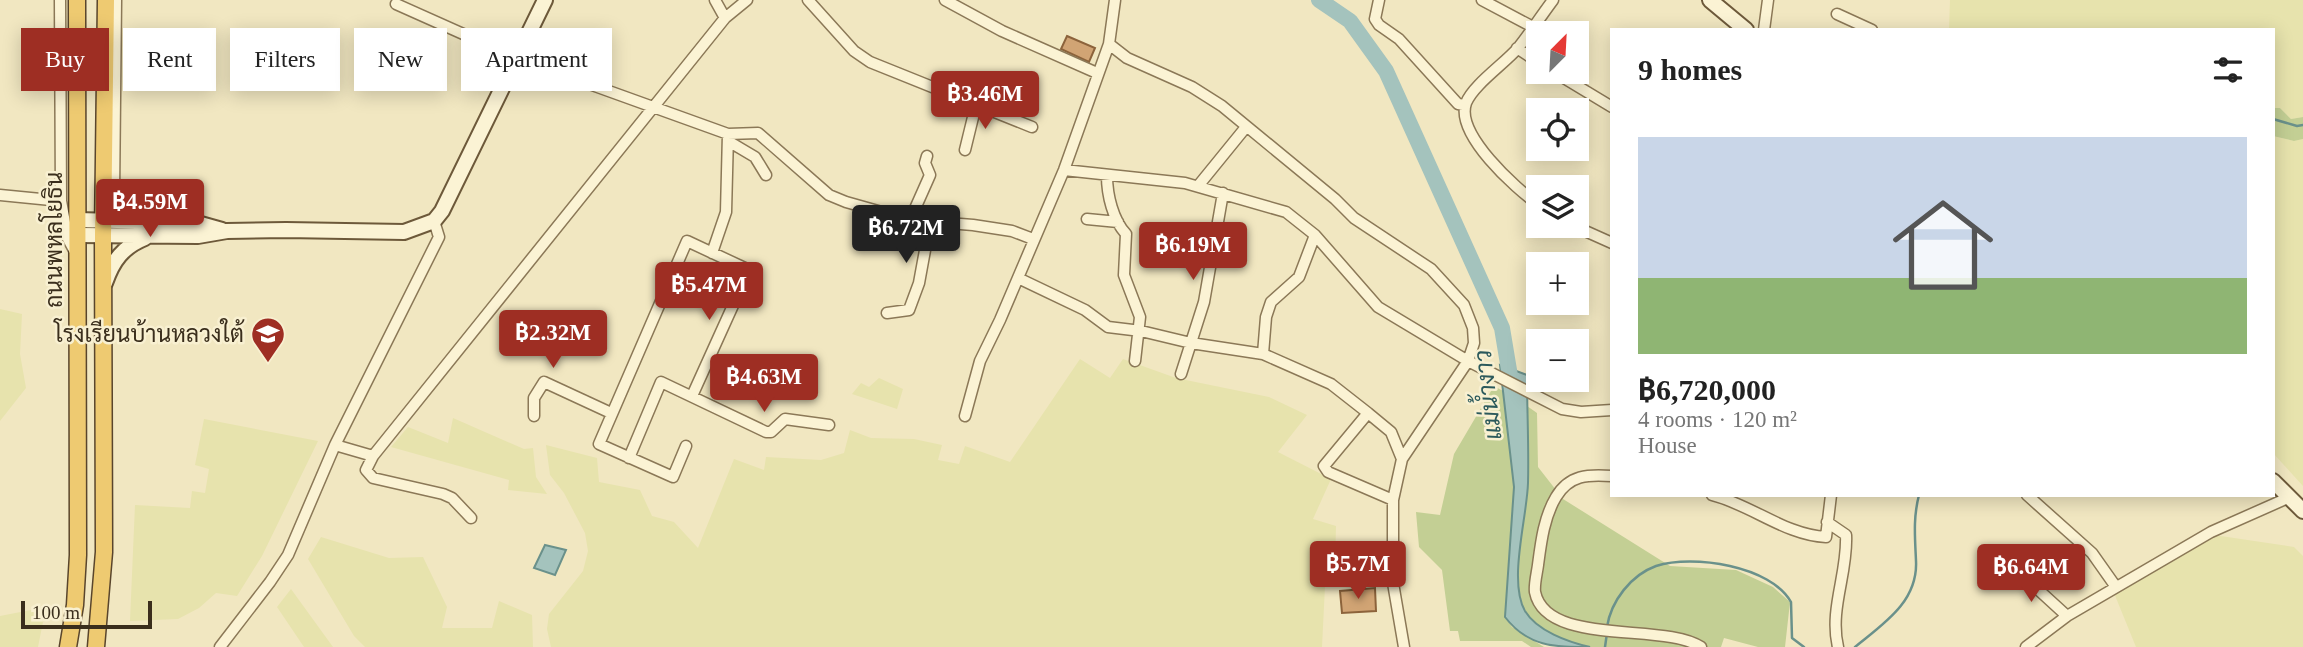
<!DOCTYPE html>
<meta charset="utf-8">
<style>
:root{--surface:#fff;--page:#f2f2f2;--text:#222;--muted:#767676;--line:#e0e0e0;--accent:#9e2e23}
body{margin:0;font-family:"Times New Roman",Sarabun,serif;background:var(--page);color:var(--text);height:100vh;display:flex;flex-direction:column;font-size:26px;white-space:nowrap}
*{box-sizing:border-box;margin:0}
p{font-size:23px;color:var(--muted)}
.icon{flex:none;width:38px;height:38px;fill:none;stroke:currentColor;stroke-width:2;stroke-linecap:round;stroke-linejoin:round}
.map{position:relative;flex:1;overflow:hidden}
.side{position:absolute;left:1610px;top:28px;width:665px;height:469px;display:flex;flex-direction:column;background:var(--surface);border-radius:0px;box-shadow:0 4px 18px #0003}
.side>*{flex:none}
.banner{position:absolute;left:21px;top:28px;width:665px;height:63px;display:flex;gap:14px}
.needle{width:46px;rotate:24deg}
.buttons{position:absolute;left:1526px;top:21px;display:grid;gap:14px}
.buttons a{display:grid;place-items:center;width:63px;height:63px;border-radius:0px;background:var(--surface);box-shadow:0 4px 18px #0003;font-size:35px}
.scale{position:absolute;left:21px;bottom:18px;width:131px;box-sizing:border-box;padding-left:7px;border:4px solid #3a2e1c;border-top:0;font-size:19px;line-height:24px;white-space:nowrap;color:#3a2e1c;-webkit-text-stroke:5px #f8f0d1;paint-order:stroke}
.price{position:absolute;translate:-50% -60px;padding:0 16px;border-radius:7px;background:var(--accent);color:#fff;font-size:23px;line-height:46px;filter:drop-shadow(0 2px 4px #0008)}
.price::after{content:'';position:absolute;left:50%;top:42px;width:21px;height:16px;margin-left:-10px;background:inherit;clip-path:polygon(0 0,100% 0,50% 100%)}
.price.selected{background:#222;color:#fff}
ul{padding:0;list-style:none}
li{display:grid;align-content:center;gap:14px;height:371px;padding:0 28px}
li+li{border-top:2px solid var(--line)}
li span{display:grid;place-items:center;height:217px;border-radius:0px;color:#555}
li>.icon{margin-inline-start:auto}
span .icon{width:126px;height:126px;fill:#fffc;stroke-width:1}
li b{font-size:30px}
h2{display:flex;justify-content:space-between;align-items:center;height:84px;padding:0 28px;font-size:30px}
.pill{padding:0 24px;border-radius:0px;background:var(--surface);box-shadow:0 4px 18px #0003;font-size:24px;line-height:63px}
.pill.selected{background:var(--accent);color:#fff}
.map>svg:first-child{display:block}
</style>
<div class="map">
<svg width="2303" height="647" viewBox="0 0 2303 647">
<rect width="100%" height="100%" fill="#f1e7c1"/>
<path fill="#e7e3ad" d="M1950 0H2303V117L2291 119 2280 108H2273V30H1949Z
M2273 136 2294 141 2303 139V486L2273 453Z
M0 309 22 314 20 354 26 388 0 421Z
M1080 359 1110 378 1123 359 1176 378 1269 397 1307 415 1278 452 1331 479 1313 519 1336 526 1335 566H1326L1322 647H551L547 629 549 614 583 571 588 551 585 533 564 493 550 475 546 445 597 458 599 482 640 490 652 516 674 522 698 548 734 459 764 470 766 457 821 460 844 453 850 430 871 438 914 439 942 445 938 460 959 464 965 446 1010 462Z
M879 378 903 389 897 409 852 394 861 383 869 387Z
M453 418 524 449 533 448 536 477 547 494 508 490 509 480 391 447 408 427 448 443Z
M204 419 318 441 262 556 237 596 216 593 199 608 178 619 130 621 135 505 190 508 192 491 205 493 209 469 195 465Z
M2214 535 2294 547 2303 556V647H2136L2114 593Z
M321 537 389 558 423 557 447 607 442 628H492L499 601 532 615 533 647H365L354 636 308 559Z
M291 589 333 647H304L277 607Z
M46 607 38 647H0V616Z"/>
<path fill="#c3cf94" d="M2273 108H2280L2291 119 2303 117V139L2294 141 2273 136Z
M1494 386 1503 391 1514 487 1505 617 1512 627 1544 647H1531L1522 641H1460L1458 631H1450L1442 570 1419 547 1416 512 1440 515 1454 454Z
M1527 406 1537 413 1538 467 1563 499 1670 566 1736 570 1773 587 1790 602 1785 647H1758L1724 638 1721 647H1590C1569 642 1536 631 1525 610 1509 581 1526 521 1528 487 1529 460 1527 433 1527 406Z"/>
<path fill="#a4c3bd" stroke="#6a918b" stroke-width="2" d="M1500 365 1527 375C1527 411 1529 447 1528 483 1527 518 1508 581 1525 611 1537 631 1568 642 1590 647 1554 647 1528 647 1505 617L1514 487Z
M545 545 566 550 555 575 534 568Z"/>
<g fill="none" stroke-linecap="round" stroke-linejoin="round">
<path stroke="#6a918b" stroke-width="2.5" d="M2273 119 2297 126 2303 125
M1607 627C1611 601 1631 575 1656 566 1693 554 1771 566 1791 602L1792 638 1804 647
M1605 647 1607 633
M1855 647C1883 624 1918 602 1916 561 1915 537 1913 518 1919 495"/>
<path stroke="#a4c3bd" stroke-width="16" d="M1319 0 1350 21 1386 71 1502 328 1512 388"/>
</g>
<path fill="#d1a474" stroke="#8c633b" stroke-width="2" d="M1067 36 1095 48 1089 62 1061 49Z
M1375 588 1376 611 1342 613 1340 591Z"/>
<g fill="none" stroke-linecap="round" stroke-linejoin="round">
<g stroke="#8b7857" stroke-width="13">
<path id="minor" d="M60 0 61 201 68 239 75 252
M715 0 725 18
M808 0 854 51 870 62 1032 127
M945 0 1002 31 1097 73
M1379 0 1375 19 1379 25 1399 39 1458 104 1465 105
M1482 0 1533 27
M396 4 517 58 728 134 758 133 829 195 846 202 910 220 973 225 1012 231 1033 239
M1837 14 1872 30
M1764 30 1768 0
M1109 44 1127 58 1192 87 1222 106 1335 199 1354 218 1431 269 1464 305 1473 328 1474 343 1468 361 1402 459 1393 500V583L1404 647
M1517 48 1538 62
M1554 72 1612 107
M728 141 755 157 766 175
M965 150 976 105
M1064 170 1185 183 1286 212 1315 235 1378 307 1468 361 1562 409 1581 412 1612 410
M1107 176C1107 195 1113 220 1126 234L1124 275 1140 317 1135 361
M1198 186 1246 127
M0 195 61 201
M114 195 116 0
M1538 204C1516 189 1455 134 1466 103 1473 85 1504 64 1518 48 1530 33 1541 16 1553 0
M1087 219 1118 222
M910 220 930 175 925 163 927 156
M1574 226 1612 243
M712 253 726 212 728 134
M1018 278 1085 310 1108 327 1141 331 1191 343 1263 354 1331 384 1368 413 1324 466 1328 472 1393 500
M887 313 909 310 919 283 930 223
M1263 354 1266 317 1271 302 1299 277 1315 235
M1181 374 1204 302 1223 193
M1368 413 1391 432 1402 459
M534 416V398L544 382 611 413
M965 416 980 361 1000 320 1064 170 1109 44 1115 0
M335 445 373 456 725 18 747 0
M686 446 673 477 599 444 687 241 749 270 692 396
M373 456 366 470 373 478 443 494 452 498 471 518
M629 458 661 382 766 432H771L785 419 829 425
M1612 476C1588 474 1569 475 1556 497 1544 517 1541 542 1538 565 1537 573 1534 584 1535 592 1546 647 1664 622 1701 647
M1712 495C1752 505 1785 535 1826 537L1831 495
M2027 495 2092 553 2116 587
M1827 522 1846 535C1848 573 1829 609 1838 647
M2021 569 2032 584 2067 616
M220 647 270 582 288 555 335 445 439 237 434 221
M2026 647 2067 616 2211 532 2290 497"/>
</g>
<g stroke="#6d593a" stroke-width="18">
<path id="secondary" d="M1710 0 1746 30
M104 179 118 203 146 220
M77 220 197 223 222 230
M77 235 198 236 227 231 286 230 404 232 434 221 442 211 545 0
M105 283C113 260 123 247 145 238
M2273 481 2303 511"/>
</g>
<g stroke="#59452c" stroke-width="19">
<path id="trunk" d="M68 647 75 605 78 555 77 0
M96 647 104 552 103 235 106 0"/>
</g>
<use href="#minor" stroke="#fbf3d4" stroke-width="10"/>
<use href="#secondary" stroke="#fbf3d4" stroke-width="14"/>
<use href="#trunk" stroke="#eeca71" stroke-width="16"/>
</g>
<defs>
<g id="school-pin" transform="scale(1.75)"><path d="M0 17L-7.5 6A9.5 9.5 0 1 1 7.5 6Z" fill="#9e2e23" stroke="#f8f0d1"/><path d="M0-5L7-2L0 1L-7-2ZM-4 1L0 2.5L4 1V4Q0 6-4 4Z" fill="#fff"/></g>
</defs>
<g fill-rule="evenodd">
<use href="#school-pin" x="268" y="334"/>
</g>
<g text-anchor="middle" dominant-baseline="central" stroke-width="5" stroke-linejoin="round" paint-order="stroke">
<g font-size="23" fill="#3a2e1c" stroke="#f8f0d1">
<text transform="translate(54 240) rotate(-90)">ถนนพหลโยธิน</text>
</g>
<g font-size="23" fill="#3a2e1c" stroke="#f8f0d1" text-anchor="end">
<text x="244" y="334">โรงเรียนบ้านหลวงใต้</text>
</g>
<g font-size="24" font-style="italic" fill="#2b595b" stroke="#f8f0d1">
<text transform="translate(1488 395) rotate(-97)">แม่น้ำงาว</text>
</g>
</g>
</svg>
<div class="buttons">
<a><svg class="needle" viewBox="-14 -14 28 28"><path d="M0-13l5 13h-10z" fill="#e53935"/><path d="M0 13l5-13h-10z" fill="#767676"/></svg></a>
<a><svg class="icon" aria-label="locate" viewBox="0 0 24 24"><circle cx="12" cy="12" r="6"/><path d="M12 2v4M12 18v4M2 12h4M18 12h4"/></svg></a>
<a><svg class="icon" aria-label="layers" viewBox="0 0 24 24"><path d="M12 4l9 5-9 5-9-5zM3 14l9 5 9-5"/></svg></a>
<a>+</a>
<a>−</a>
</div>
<div class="scale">100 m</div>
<b class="price" style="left:985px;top:131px">฿3.46M</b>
<b class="price" style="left:150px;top:239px">฿4.59M</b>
<b class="price selected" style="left:906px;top:265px">฿6.72M</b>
<b class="price" style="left:1193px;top:282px">฿6.19M</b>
<b class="price" style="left:709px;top:322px">฿5.47M</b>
<b class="price" style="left:553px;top:370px">฿2.32M</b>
<b class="price" style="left:764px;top:414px">฿4.63M</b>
<b class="price" style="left:1358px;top:601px">฿5.7M</b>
<b class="price" style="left:2031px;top:604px">฿6.64M</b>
<div class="banner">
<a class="pill selected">Buy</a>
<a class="pill">Rent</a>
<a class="pill">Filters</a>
<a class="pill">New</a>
<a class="pill">Apartment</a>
</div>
<section class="side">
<h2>9 homes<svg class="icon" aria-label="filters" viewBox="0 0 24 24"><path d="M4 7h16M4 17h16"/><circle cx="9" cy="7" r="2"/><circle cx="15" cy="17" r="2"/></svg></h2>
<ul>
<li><span style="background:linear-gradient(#c9d6e8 65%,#8fb573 0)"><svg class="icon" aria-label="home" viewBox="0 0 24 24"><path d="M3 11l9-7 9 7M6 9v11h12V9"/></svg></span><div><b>฿6,720,000</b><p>4 rooms · 120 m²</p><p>House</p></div></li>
</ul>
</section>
</div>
